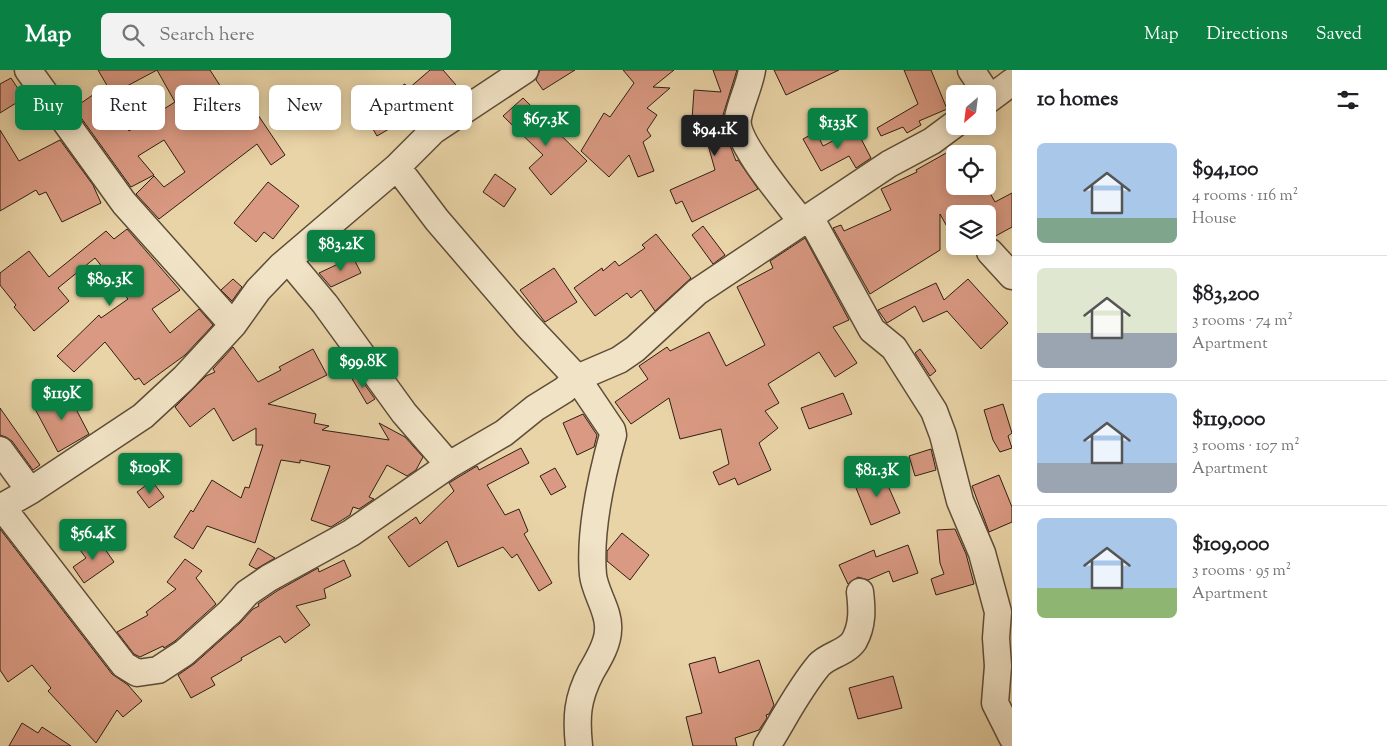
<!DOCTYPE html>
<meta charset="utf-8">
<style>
:root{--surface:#fff;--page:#f2f2f2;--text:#202124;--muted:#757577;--line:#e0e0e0;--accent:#0b8043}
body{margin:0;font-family:"Sorts Mill Goudy",serif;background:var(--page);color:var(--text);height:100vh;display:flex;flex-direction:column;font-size:19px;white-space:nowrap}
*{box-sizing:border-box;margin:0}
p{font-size:16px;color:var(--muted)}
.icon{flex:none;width:28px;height:28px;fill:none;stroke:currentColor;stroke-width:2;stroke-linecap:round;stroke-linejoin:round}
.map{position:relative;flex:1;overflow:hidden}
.details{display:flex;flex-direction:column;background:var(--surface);width:375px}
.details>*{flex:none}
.hud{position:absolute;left:15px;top:15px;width:475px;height:45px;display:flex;gap:10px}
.needle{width:32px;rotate:208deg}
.tools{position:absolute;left:946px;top:15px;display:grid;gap:10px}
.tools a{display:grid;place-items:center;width:50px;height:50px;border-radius:8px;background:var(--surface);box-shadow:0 2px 12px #0003;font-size:25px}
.price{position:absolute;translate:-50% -42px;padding:0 11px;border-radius:5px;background:var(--accent);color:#fff;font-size:16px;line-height:32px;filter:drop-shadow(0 1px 2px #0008)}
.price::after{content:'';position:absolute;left:50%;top:30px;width:15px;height:11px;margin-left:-8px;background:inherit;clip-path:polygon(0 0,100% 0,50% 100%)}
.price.active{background:#222;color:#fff}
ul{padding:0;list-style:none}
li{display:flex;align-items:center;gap:15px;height:125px;padding:0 25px}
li+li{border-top:1px solid var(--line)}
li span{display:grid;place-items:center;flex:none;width:140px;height:100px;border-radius:8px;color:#555}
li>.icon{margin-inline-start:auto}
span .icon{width:60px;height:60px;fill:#fffc;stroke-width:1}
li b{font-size:21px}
h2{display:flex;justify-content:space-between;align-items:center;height:60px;padding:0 25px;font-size:21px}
.pill{padding:0 18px;border-radius:8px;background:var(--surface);box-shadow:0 2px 12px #0003;font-size:18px;line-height:45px}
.pill.active{background:var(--accent);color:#fff}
header{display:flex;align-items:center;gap:30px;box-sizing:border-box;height:70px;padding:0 25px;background:var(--accent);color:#fff}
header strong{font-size:24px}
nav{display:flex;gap:28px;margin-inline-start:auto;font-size:18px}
.search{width:350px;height:45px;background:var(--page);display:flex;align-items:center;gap:12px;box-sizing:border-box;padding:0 18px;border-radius:8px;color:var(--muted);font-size:19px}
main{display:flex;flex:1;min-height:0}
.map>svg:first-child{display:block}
</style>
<header>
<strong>Map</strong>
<div class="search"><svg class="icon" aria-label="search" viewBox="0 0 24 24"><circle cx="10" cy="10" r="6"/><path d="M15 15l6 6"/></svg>Search here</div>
<nav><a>Map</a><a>Directions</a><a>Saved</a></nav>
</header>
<main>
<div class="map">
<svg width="1012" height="676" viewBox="0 0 1012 676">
<rect width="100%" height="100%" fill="#e9d4a7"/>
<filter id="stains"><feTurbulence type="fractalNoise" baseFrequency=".004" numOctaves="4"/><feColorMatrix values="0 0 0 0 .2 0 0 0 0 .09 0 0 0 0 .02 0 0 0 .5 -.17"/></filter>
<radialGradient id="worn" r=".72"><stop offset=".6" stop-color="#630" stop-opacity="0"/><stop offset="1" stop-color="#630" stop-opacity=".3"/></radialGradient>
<path fill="#d99982" stroke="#2f1f13" d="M98 0H210L244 53 258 45 285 85 271 95 257 74 159 149 136 124 154 106 164 117 185 102 164 70 138 86 154 105 131 117 74 38 100 20 129 61 175 32 157 0 112 24Z
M430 0H443L456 15 435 32 377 66 358 33 370 26 374 32 405 14 408 19Z
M540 0H575L543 20 536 10Z
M623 0H674L653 17 670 18 647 38 657 45 647 60 651 66 643 72 654 101 638 107 629 85 609 107 581 81 604 43 610 47 634 13Z
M713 0H737L723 45 724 60 736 91 738 90 758 119 692 152 682 131 676 134 670 120 715 100 701 50H692L694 20 721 22Z
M774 0H839L786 25Z
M904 0H931L947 39 919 51 921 55 907 63 903 57 881 66 877 58 918 34Z
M11 8 24 28 0 43V14Z
M523 28 587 91 551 125 529 98 543 85 503 46Z
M856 59 871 88 856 98 849 86 821 101 803 69 816 62 823 76Z
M0 60 19 91 60 70 93 115 101 133 62 152 46 122 39 125 36 120 0 141Z
M955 78V116H986L995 132 1012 123V157L992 168 988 159V144H955V171L940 144V180L870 224 833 158 841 155 844 161 891 140 881 119 917 102 916 100Z
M495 104 516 119 504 137 483 122Z
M268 112 299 136 273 169 264 162 256 172 234 153Z
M703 156 725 185 713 194 692 165Z
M127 159 180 220 152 239 170 263 199 239 213 255 185 285 144 315 139 308 135 310 105 272 74 302 57 286 99 245 101 248 128 229 95 188 58 218 69 231 34 261 14 237 16 235 0 215V203L29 181 49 207 106 161 114 169Z
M656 164 691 208 655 241 641 220 631 228 627 223 595 246 574 218 602 198 603 201 615 191 619 196 645 178 642 175Z
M805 168 849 250 833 257 857 293 835 307 819 282 768 314 779 333 765 341 778 358 759 373 771 400 738 415 735 408 719 415 713 402 729 394 721 359 680 369 669 328 631 354 615 332 648 309 639 296 667 277 670 281 709 262 726 296 765 275 737 217 773 198 770 191Z
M353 187 361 203 331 217 319 203Z
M554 198 577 232 545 252 520 220Z
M233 209 242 217 232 231 221 220Z
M968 209 1008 253 981 279 947 241 923 252 915 236 887 253 878 240 936 213 944 230Z
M233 277 258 312 281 300 279 297 313 279 327 305 268 334 316 344 314 353 329 356 322 360 389 370 379 353 405 367 423 387 416 400 407 406 387 395 369 427 374 429 359 439 353 437 350 445 331 457 311 450 330 396 300 390V393L281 390 255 473 207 456 193 479 174 467 191 440 193 442 212 410 241 428 245 417 249 418 263 375H256V358L233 371 214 338 190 357 175 337 206 306 215 302 213 299Z
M920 279 936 301 930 306 915 283Z
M357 304 375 329 367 334 351 307Z
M66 320 89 364 58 382 34 337Z
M843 323 852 344 809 359 801 338Z
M1003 334 1012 363 1008 366 1012 378 1000 382 993 370 984 340Z
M0 338 40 395 33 400 12 371 6 367 0 365Z
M583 344 597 365 594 377 577 385 563 353Z
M521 378 529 393 487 415 505 445 519 439 528 461 524 464 552 513 539 521 517 484 512 488 503 477 458 497 447 471 409 497 388 467 416 447 420 454 454 421 449 413 457 408 477 396 479 400Z
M931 379 936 400 915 406 909 386Z
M555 398 566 417 551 425 540 406Z
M882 402 900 443 871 455 854 413Z
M999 405 1012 437V452L989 462 972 416Z
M152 411 164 427 149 438 137 422Z
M0 459 112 604 128 615 142 631 123 647 117 640 96 673 48 621 51 618 32 595 8 612 0 600Z
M955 459 966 484 974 514 936 525 931 509 944 504 940 493 937 460Z
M622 463 649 485 630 510 607 491V481Z
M98 469 114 492 84 513 73 497 86 488 80 480Z
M908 475 918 503 893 512 889 501 868 510 858 507 848 514 839 495 874 480 876 487Z
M258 478 275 488 256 499 249 495Z
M185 489 202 501 196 508 216 534 175 571 164 578 163 576 140 587 134 584 117 562 148 545 146 542 176 519 167 512Z
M344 490 351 506 324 519 326 528 296 536 310 555 285 573 280 566 241 588 242 590 211 608 215 615 191 628 178 605 194 594 240 553 253 539 259 536 258 534 277 521 318 498 319 502Z
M715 587 719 603 759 590 774 635 769 644 766 645 767 648 759 660 735 668 737 676H693L686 647 702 643 689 594Z
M893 606 902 638 858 649 849 618Z
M22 653 38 663 42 657 71 676H9Z"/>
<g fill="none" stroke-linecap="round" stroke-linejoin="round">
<g stroke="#5e4c38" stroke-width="29">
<path id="minor" d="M28 0 124 133 233 255
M752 0C749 17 741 32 738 48 734 71 787 132 802 152
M971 0 987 24
M988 30 1012 12
M397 97 437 150 528 256 577 308 612 360 613 365C601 408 589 461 593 505 595 523 610 542 608 560 608 574 598 590 591 602 577 629 576 647 579 676
M810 147 872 260 894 278 934 341 943 365 960 431 982 483 998 542 996 568 998 596 995 633 1012 667
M990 182 1012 206
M289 191 325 234 404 343 449 395
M0 380 30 421
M2 437 124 595 137 603 158 600 184 583 230 542 247 523 269 508 351 463 449 395 504 363 535 338 564 320 577 308 619 290 635 279 697 222 889 94 932 71 955 54
M0 438 30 421 143 346 184 308 233 255 258 220 281 196 397 97 433 61 525 0
M767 676C784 649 798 620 819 595 828 585 846 583 854 571 863 555 862 539 860 522"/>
</g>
<use href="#minor" stroke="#f1e3c6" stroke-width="26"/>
</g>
<rect width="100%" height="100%" filter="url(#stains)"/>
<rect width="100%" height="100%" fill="url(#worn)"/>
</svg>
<div class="tools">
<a><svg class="needle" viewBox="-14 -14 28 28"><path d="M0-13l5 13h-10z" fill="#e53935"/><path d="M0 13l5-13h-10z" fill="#757577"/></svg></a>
<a><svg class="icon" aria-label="locate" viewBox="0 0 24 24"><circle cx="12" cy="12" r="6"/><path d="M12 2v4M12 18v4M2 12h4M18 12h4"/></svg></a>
<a><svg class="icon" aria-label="layers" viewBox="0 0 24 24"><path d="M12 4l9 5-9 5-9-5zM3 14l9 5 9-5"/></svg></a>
</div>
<b class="price" style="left:546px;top:77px">$67.3K</b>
<b class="price" style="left:838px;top:80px">$133K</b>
<b class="price active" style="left:715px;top:87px">$94.1K</b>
<b class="price" style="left:341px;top:202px">$83.2K</b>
<b class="price" style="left:110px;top:237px">$89.3K</b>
<b class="price" style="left:363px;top:319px">$99.8K</b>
<b class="price" style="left:62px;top:351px">$119K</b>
<b class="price" style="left:150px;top:425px">$109K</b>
<b class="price" style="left:877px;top:428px">$81.3K</b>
<b class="price" style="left:93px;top:491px">$56.4K</b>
<div class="hud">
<a class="pill active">Buy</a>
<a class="pill">Rent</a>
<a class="pill">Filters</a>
<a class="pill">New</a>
<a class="pill">Apartment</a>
</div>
</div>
<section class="details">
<h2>10 homes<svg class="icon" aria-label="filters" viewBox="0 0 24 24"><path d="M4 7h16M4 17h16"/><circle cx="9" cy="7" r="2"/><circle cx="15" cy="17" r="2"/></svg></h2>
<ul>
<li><span style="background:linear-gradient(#a9c7e8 75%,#7fa58c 0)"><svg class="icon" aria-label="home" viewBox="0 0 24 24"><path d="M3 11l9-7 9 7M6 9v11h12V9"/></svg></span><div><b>$94,100</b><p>4 rooms · 116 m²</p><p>House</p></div></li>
<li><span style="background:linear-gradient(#dfe7d0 65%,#9aa5b1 0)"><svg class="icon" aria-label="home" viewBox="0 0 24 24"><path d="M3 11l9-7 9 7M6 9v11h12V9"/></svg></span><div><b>$83,200</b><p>3 rooms · 74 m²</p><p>Apartment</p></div></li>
<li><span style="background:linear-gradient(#a9c7e8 70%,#9aa5b1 0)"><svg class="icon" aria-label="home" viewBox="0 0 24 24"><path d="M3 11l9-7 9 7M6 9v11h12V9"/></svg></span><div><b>$119,000</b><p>3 rooms · 107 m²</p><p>Apartment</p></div></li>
<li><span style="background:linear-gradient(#a9c7e8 70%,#8fb573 0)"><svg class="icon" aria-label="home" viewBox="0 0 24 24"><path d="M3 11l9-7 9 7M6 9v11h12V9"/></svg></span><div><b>$109,000</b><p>3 rooms · 95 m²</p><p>Apartment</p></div></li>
</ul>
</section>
</main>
